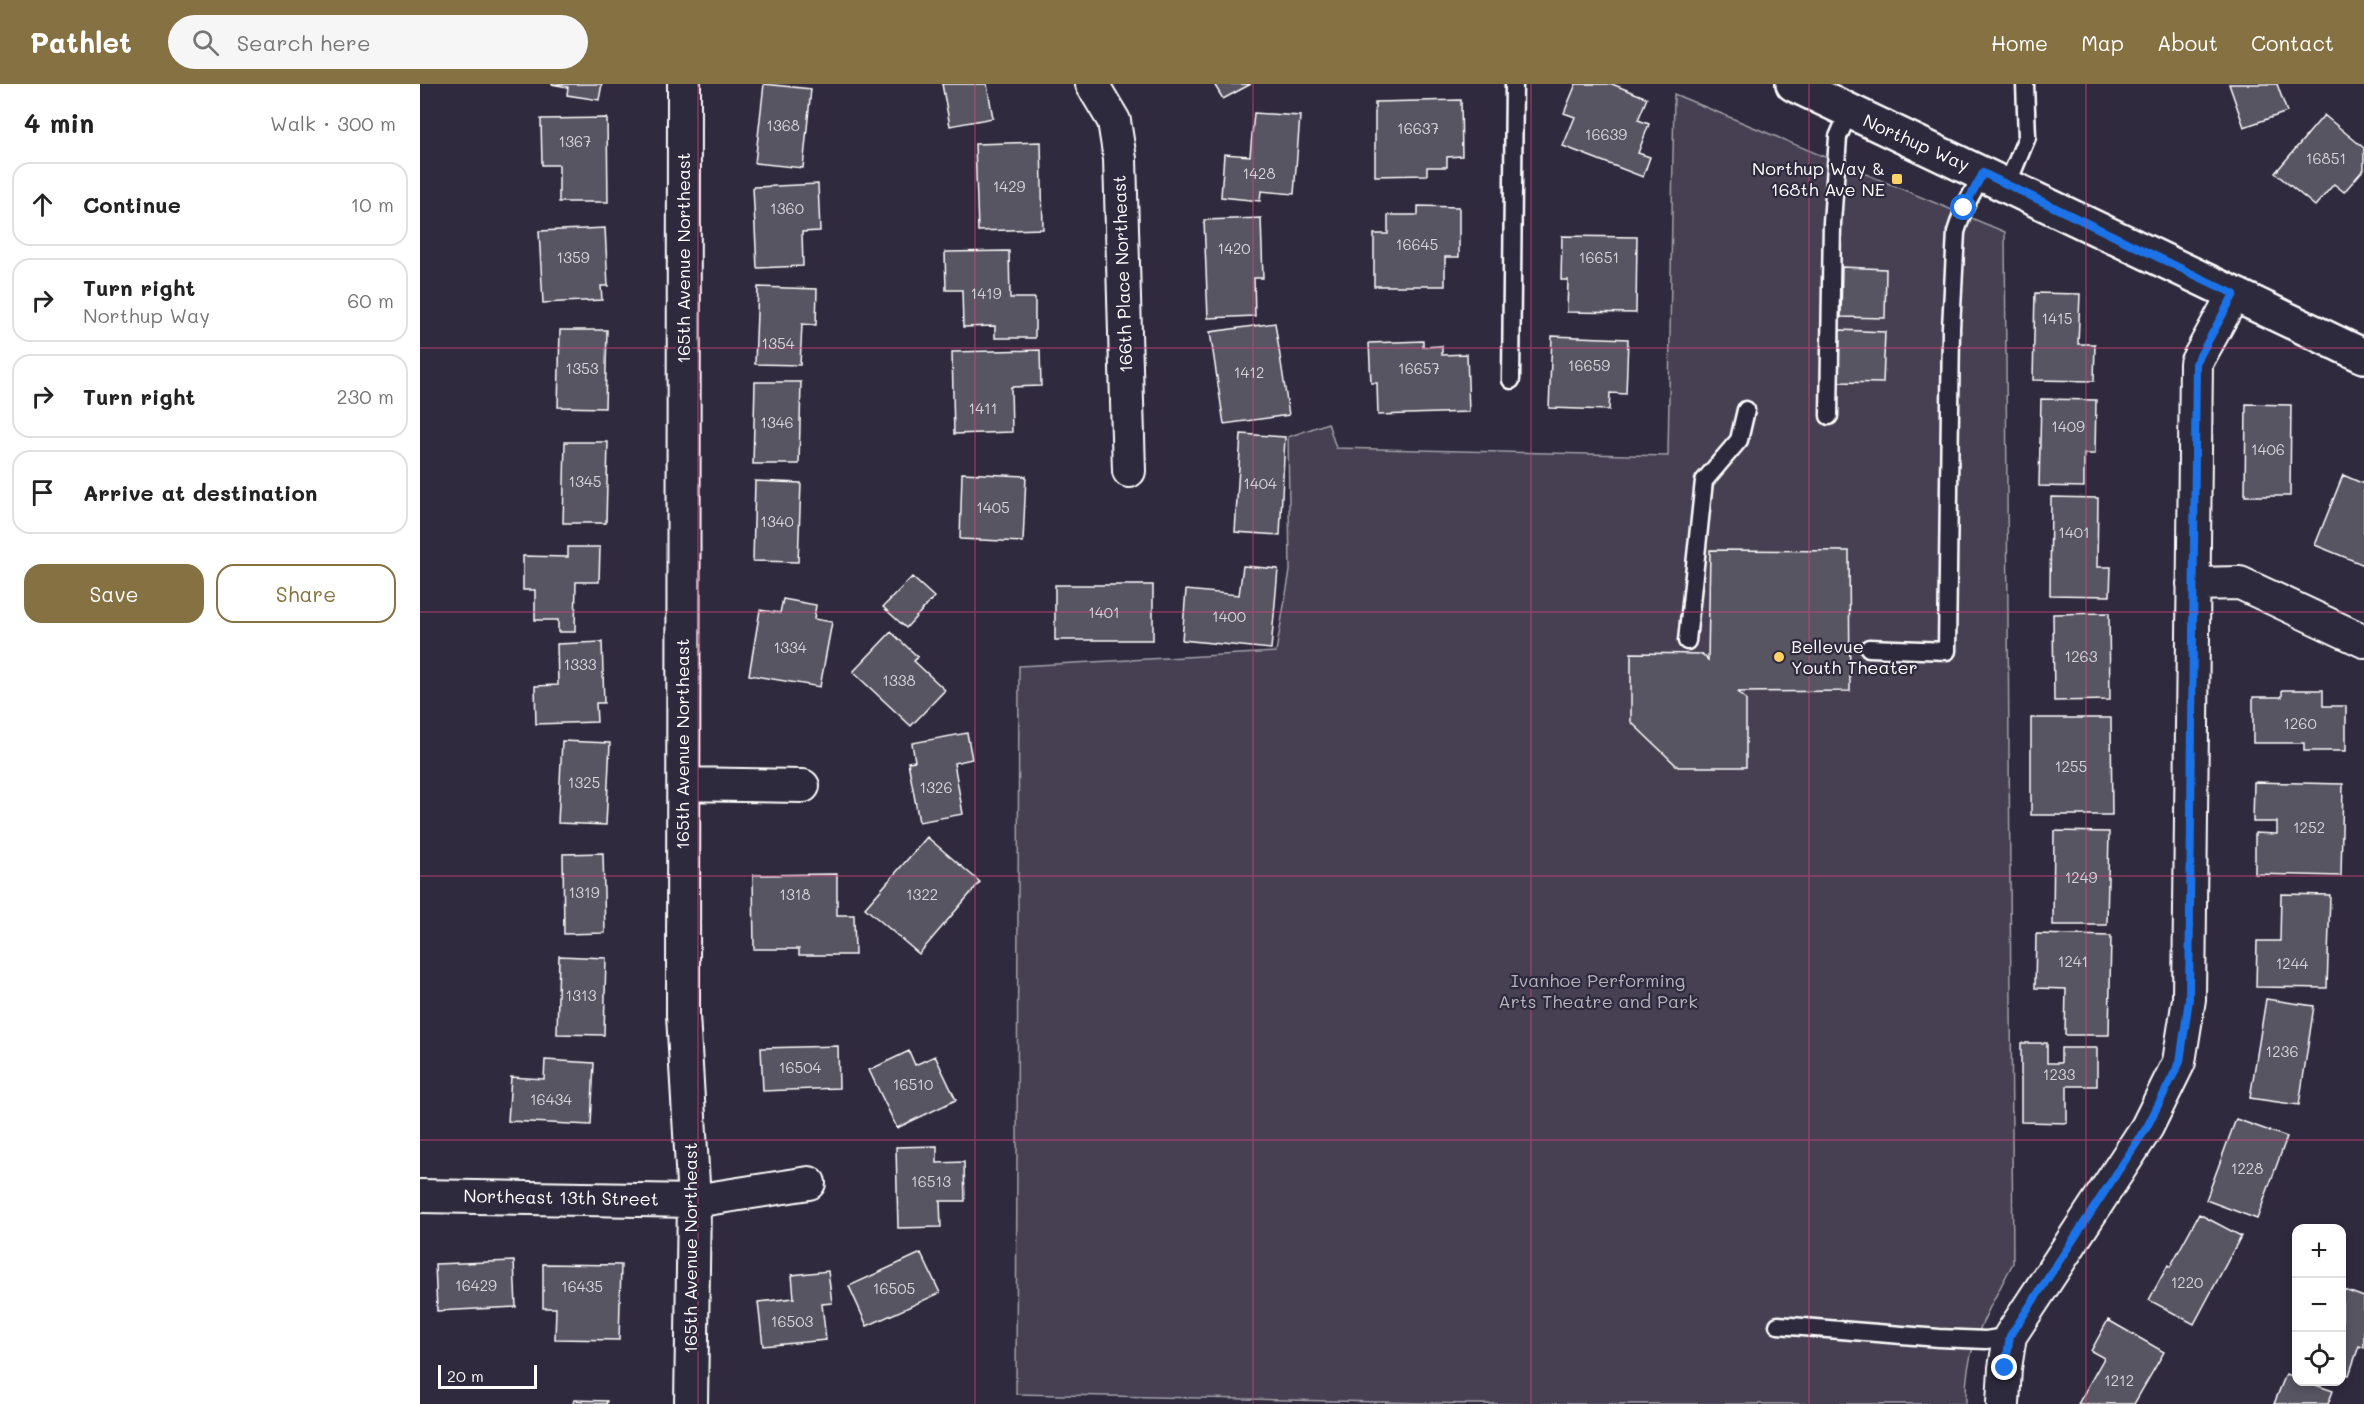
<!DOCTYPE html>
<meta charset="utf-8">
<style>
:root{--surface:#fff;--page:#f6f6f6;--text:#222;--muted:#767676;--line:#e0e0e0;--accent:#857141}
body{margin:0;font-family:Mali,sans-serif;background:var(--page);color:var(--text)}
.controls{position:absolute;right:18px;bottom:18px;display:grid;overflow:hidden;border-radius:12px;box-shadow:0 3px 9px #0003}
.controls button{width:54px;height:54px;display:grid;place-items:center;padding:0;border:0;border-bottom:2px solid var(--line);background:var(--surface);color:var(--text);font:30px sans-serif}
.scale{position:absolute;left:18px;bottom:15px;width:99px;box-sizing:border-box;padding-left:6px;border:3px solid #fff;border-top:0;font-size:16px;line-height:21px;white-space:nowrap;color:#fff;-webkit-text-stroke:4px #2f2a3d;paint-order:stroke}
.stop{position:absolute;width:18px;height:18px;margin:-14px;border:4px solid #1a73e8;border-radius:50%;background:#fff}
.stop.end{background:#1a73e8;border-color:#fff;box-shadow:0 2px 6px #0008}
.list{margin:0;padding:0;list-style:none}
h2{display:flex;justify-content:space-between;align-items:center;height:78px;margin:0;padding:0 24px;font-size:26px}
h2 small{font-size:20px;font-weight:400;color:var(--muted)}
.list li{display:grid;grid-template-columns:39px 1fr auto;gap:18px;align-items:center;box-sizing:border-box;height:84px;margin:0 12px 12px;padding:0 12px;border:2px solid var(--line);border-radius:18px}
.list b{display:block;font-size:22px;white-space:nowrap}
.list p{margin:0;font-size:20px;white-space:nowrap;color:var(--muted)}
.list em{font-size:20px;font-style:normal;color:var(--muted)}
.actions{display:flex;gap:12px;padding:18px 24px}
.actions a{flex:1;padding:14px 0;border:2px solid var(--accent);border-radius:18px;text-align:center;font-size:21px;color:var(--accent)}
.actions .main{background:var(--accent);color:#fff}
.icon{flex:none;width:33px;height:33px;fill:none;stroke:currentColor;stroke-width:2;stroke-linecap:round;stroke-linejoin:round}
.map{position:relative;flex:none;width:1944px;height:1320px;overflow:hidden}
header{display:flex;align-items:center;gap:36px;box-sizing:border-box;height:84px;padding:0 30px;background:var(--accent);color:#fff}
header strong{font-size:28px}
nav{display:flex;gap:33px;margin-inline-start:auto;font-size:21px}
.search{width:420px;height:54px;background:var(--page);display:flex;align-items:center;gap:15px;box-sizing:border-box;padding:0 21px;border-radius:33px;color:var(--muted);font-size:22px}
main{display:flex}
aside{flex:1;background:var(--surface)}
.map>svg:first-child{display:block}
</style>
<header>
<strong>Pathlet</strong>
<div class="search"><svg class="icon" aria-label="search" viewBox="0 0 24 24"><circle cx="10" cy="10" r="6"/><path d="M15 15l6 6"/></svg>Search here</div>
<nav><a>Home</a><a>Map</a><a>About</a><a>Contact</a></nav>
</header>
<main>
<aside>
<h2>4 min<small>Walk · 300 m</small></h2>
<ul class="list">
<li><svg class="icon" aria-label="ahead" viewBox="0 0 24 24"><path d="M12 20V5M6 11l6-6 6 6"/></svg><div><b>Continue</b></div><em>10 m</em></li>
<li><svg class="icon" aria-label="right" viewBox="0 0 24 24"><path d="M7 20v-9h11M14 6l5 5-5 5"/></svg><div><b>Turn right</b><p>Northup Way</p></div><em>60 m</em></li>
<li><svg class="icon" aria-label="right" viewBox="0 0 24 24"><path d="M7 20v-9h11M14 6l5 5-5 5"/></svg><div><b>Turn right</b></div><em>230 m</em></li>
<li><svg class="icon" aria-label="arrive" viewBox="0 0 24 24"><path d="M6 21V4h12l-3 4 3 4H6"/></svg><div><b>Arrive at destination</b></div></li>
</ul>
<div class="actions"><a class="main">Save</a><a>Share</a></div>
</aside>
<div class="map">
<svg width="1944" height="1320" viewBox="0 0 1944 1320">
<rect width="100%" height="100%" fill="#2f2a3d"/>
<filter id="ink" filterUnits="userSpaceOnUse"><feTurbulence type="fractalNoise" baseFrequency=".0167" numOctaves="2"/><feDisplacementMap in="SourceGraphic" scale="12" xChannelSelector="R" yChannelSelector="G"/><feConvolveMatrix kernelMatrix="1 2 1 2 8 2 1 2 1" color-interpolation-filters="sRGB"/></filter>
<g filter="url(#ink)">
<path fill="#464152" stroke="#a2a0a8" stroke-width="1.5" d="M 1254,10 L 1585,148 L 1593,1179 C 1567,1230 1544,1261 1546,1320 L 1051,1320 L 596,1310 L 599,582 L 856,568 L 870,487 L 868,353 L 908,339 L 916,364 L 1248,372 Z"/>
<path fill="#595564" stroke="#fff" stroke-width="1.5" d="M 131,0 L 182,0 L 179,16 L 147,11 L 148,3 Z
M 344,0 L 391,5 L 383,84 L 335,79 Z
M 522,0 L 567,0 L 573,34 L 530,42 Z
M 794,0 L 831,0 L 803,15 Z
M 1156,0 L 1192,0 L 1227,14 L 1218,36 L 1229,40 L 1218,69 L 1230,73 L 1223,93 L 1143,62 L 1155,33 L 1144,29 Z
M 1809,0 L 1857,0 L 1867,28 L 1824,43 Z
M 1041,16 L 1042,72 L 1027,73 L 1027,83 L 1007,83 L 1007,91 L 955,92 L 955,18 Z
M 834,29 L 880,32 L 874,110 L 841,107 L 840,117 L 801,113 L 804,70 L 830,72 Z
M 1904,31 L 1944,64 L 1944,85 L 1924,108 L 1914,100 L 1895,122 L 1855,89 Z
M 187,34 L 188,118 L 139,118 L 139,81 L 122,81 L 121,35 Z
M 621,58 L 623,145 L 558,147 L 555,60 Z
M 398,100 L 400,147 L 382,148 L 383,182 L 337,184 L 333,103 Z
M 998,122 L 1039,123 L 1039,173 L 1025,173 L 1025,202 L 954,202 L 954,150 L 968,150 L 968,131 L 998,131 Z
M 841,134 L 843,194 L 834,194 L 835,232 L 788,234 L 784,136 Z
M 185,144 L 188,202 L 181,202 L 182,216 L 123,219 L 119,147 Z
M 1142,152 L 1217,153 L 1216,229 L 1147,228 L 1148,196 L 1141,196 Z
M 589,167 L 590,214 L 615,214 L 615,254 L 575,254 L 575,242 L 543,243 L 542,206 L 526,206 L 525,168 Z
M 1422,183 L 1466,185 L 1465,234 L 1421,233 Z
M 338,203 L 397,205 L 396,241 L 382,240 L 380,281 L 335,280 Z
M 1615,209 L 1660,210 L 1658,260 L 1675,260 L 1674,297 L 1613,296 Z
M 855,239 L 869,331 L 804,340 L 790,248 Z
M 140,246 L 187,246 L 185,324 L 138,323 Z
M 1420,246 L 1465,248 L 1463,299 L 1418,298 Z
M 1132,252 L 1208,255 L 1206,310 L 1190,309 L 1189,326 L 1129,324 Z
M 1003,257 L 1003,263 L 1022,262 L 1022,271 L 1047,270 L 1049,328 L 958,331 L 957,299 L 951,299 L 949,259 Z
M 620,266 L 621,302 L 591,303 L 592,348 L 534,350 L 532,268 Z
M 335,298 L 381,298 L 379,380 L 333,380 Z
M 1621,315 L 1676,316 L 1675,370 L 1664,370 L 1664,403 L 1619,402 Z
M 1826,320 L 1871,321 L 1870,412 L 1825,412 Z
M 821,350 L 865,353 L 860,451 L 815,448 Z
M 145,358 L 188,358 L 186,439 L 143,439 Z
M 542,389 L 606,392 L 603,458 L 540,455 Z
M 1923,391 L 1944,400 L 1944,481 L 1895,461 Z
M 335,397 L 381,399 L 378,478 L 333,477 Z
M 1631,413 L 1678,414 L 1677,483 L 1691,483 L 1690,512 L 1630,511 Z
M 148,463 L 180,463 L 179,498 L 156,498 L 155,548 L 138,548 L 138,536 L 115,536 L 115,506 L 103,506 L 103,472 L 148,473 Z
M 1290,466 L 1429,467 L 1430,607 L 1318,608 L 1326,615 L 1326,683 L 1258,683 L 1211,638 L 1211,569 L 1282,570 L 1288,576 Z
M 823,482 L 858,485 L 851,565 L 762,556 L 766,506 L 819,511 Z
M 492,493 L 514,513 L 486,544 L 463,523 Z
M 635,501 L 733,501 L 733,556 L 635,556 Z
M 363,515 L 396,521 L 394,535 L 412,538 L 400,603 L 329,591 L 340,526 L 360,529 Z
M 1689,529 L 1690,616 L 1634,617 L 1633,530 Z
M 471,548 L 498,573 L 494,577 L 525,606 L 491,642 L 433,588 Z
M 182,558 L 184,619 L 176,619 L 177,638 L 116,640 L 115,602 L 138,601 L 137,560 Z
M 1862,606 L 1903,606 L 1903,622 L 1926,622 L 1926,667 L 1884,667 L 1884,659 L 1833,659 L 1833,613 L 1862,613 Z
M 1611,634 L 1691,634 L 1692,731 L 1611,731 Z
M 547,649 L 552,675 L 534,679 L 543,730 L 499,738 L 488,678 L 495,677 L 492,659 Z
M 142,657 L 190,659 L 186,741 L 138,739 Z
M 1834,698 L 1923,700 L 1921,792 L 1835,790 L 1835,749 L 1857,750 L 1857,738 L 1833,738 Z
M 1634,747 L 1689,748 L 1687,841 L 1633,841 Z
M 507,753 L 560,798 L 499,870 L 445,824 Z
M 183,769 L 185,849 L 144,850 L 143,770 Z
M 417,790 L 417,831 L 434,831 L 435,871 L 379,871 L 379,865 L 334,865 L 333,791 Z
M 1861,810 L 1910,811 L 1907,904 L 1836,903 L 1837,857 L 1860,857 Z
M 1616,850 L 1691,852 L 1689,951 L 1645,951 L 1646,905 L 1615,904 Z
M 139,872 L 186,874 L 184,951 L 137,950 Z
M 1846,915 L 1894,922 L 1879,1021 L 1830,1014 Z
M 1601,959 L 1627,959 L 1627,979 L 1641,979 L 1641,964 L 1677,964 L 1677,1002 L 1647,1002 L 1647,1039 L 1601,1038 Z
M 418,962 L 419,1004 L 343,1007 L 341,964 Z
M 489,967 L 495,981 L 515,972 L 536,1016 L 477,1044 L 449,986 Z
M 125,976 L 174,979 L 171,1041 L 88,1037 L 91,993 L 124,995 Z
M 1816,1035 L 1867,1053 L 1837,1135 L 1786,1116 Z
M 517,1062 L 517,1079 L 544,1078 L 545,1117 L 520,1117 L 521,1143 L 478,1144 L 476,1063 Z
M 1779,1130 L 1821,1152 L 1774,1240 L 1729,1216 L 1748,1181 L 1750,1183 Z
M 501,1169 L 520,1209 L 447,1242 L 429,1202 Z
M 94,1177 L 96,1223 L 17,1227 L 15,1180 Z
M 123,1180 L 201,1181 L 199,1256 L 135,1255 L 136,1224 L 123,1224 Z
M 408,1187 L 412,1219 L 402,1220 L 406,1256 L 343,1262 L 338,1218 L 374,1214 L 372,1191 Z
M 1922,1205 L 1944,1213 L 1944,1264 L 1939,1262 L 1929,1291 L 1922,1289 Z
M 1688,1236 L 1744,1268 L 1714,1320 L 1658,1320 L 1684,1274 L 1671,1267 Z
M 1866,1290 L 1876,1293 L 1876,1298 L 1887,1298 L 1913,1307 L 1908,1320 L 1854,1320 Z
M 154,1316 L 187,1317 L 186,1320 L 153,1320 Z"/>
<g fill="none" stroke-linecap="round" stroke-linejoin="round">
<g stroke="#fff" stroke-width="21">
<path id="service" d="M 1587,101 L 1607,53 L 1605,0
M 1091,296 L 1094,0
M 1409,332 L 1412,139 L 1418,53 L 1429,28
M 1267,557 L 1284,397 L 1319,356 L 1326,326
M 1449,564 L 1527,567 L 1531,244 L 1536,148 L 1544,124 L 1563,89
M 1358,1241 L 1519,1254 L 1566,1256 L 1590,1252"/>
</g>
<g stroke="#fff" stroke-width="36">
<path id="minor" d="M 264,0 L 263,931 L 274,1117 L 271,1320
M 672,0 L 694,37 L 700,75 L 709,387
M 1773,500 L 1820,499 L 1944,557
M 264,700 L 383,702
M 0,1112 L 274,1117 L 389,1099
M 1583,1320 L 1585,1284 L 1590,1252 L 1727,1043 L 1759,978 L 1769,915 L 1776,279 L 1814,210"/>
</g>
<g stroke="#fff" stroke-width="38">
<path id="tertiary" d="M 1373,0 L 1944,272"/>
</g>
<use href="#service" stroke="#2f2a3d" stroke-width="16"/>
<use href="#minor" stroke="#2f2a3d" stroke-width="32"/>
<use href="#tertiary" stroke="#2f2a3d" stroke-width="33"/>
</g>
</g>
<g fill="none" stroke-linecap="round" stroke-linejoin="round" filter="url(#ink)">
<path stroke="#1a73e8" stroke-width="8" d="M 1544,124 L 1563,89 L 1814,210 L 1776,279 L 1769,915 L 1760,978 L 1727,1043 L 1590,1252 L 1585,1284"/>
</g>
<path fill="none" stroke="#ce467c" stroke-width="1.5" stroke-opacity="0.55" d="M 278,0 L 278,1320M 555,0 L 555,1320M 833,0 L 833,1320M 1111,0 L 1111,1320M 1389,0 L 1389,1320M 1666,0 L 1666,1320M 0,264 L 1944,264M 0,528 L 1944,528M 0,792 L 1944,792M 0,1056 L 1944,1056"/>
<g fill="#ffd166" stroke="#2f2a3d" stroke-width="2">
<rect x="1471" y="89" width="12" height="12" rx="3"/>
<circle cx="1359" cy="573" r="6"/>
</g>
<g text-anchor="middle" stroke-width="4.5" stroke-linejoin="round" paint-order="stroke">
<g font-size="15" fill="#d6d4d8">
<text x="363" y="47">1368</text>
<text x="998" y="50">16637</text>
<text x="1186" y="56">16639</text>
<text x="155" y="63">1367</text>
<text x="1906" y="80">16851</text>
<text x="839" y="95">1428</text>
<text x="589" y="108">1429</text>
<text x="367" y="130">1360</text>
<text x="997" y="166">16645</text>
<text x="814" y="170">1420</text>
<text x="153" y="179">1359</text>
<text x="1179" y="179">16651</text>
<text x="566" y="215">1419</text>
<text x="1637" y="240">1415</text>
<text x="358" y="265">1354</text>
<text x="1169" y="287">16659</text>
<text x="162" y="290">1353</text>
<text x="999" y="290">16657</text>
<text x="829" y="294">1412</text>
<text x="563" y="330">1411</text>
<text x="357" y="344">1346</text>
<text x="1648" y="348">1409</text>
<text x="1848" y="371">1406</text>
<text x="165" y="403">1345</text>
<text x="840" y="405">1404</text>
<text x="573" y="429">1405</text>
<text x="357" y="443">1340</text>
<text x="1654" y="454">1401</text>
<text x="684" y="534">1401</text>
<text x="809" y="538">1400</text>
<text x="370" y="569">1334</text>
<text x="1661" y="578">1263</text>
<text x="160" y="586">1333</text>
<text x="479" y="602">1338</text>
<text x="1880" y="645">1260</text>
<text x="1651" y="688">1255</text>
<text x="164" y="704">1325</text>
<text x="516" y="709">1326</text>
<text x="1889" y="749">1252</text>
<text x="1661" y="799">1249</text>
<text x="164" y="814">1319</text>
<text x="375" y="816">1318</text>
<text x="502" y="816">1322</text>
<text x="1653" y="883">1241</text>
<text x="1872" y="885">1244</text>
<text x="161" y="917">1313</text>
<text x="1862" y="973">1236</text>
<text x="380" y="989">16504</text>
<text x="1639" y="996">1233</text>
<text x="493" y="1006">16510</text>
<text x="131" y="1021">16434</text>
<text x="1827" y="1090">1228</text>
<text x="511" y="1103">16513</text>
<text x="1767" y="1204">1220</text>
<text x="56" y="1207">16429</text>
<text x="162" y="1208">16435</text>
<text x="474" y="1210">16505</text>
<text x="372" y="1243">16503</text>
<text x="1699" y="1302">1212</text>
</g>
<g font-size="18" fill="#fff" stroke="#2f2a3d">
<text transform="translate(1496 59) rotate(24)" y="6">Northup Way</text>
<text transform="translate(264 174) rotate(-90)" y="6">165th Avenue Northeast</text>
<text transform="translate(703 190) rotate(-92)" y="6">166th Place Northeast</text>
<text transform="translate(263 660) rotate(-90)" y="6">165th Avenue Northeast</text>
<text transform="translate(141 1114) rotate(1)" y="6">Northeast 13th Street</text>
<text transform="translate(271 1164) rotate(-90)" y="6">165th Avenue Northeast</text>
</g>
<g font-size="18" fill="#fff" stroke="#2f2a3d" text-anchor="end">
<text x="1465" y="91">Northup Way &amp;<tspan x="1465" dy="21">168th Ave NE</tspan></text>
<text x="1371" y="569" text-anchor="start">Bellevue<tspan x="1371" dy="21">Youth Theater</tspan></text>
</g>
<g font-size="18" fill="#b5b3ba" stroke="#2f2a3d">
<text x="1178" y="903">Ivanhoe Performing<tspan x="1178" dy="21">Arts Theatre and Park</tspan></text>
</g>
</g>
</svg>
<div class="controls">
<button>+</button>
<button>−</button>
<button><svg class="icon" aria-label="locate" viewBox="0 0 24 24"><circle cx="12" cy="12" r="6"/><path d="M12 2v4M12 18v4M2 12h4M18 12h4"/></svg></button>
</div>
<div class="scale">20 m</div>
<div class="stop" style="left:1544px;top:124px"></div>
<div class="stop end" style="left:1585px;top:1284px"></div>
</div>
</main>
